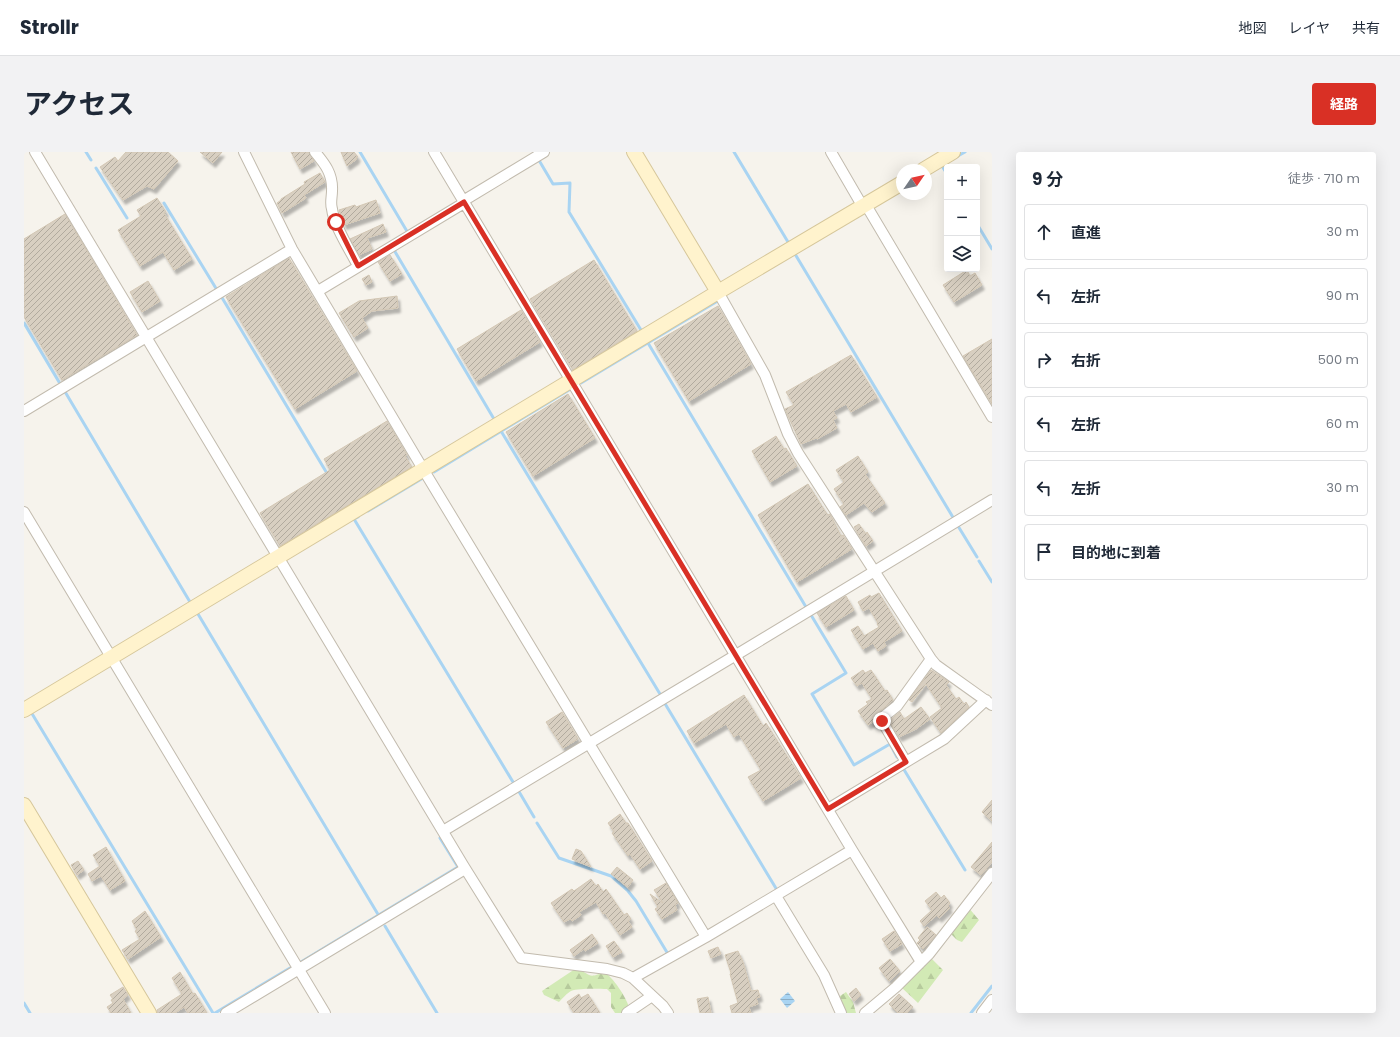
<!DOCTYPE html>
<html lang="ja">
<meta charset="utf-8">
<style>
:root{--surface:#fff;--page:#f2f2f3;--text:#1f2937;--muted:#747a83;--line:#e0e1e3;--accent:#d93025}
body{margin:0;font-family:Poppins,"Noto Sans JP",sans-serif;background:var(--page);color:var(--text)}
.controls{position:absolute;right:12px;top:12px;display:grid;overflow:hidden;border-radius:4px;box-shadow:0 4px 16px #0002}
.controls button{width:36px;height:36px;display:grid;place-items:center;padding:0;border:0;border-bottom:1px solid var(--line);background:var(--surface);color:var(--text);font:20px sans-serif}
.compass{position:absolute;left:872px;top:12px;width:36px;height:36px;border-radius:50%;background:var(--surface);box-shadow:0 4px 16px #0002;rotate:56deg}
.stop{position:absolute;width:12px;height:12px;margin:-9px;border:3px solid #d93025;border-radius:50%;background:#fff}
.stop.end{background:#d93025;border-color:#fff;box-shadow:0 1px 4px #0008}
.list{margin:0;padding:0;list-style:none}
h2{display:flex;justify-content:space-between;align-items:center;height:52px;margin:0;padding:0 16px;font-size:17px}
h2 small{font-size:13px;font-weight:400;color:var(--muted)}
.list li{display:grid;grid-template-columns:26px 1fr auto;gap:12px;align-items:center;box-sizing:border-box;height:56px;margin:0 8px 8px;padding:0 8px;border:1px solid var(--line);border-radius:4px}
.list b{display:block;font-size:15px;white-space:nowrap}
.list em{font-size:13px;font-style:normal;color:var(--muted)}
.icon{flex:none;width:22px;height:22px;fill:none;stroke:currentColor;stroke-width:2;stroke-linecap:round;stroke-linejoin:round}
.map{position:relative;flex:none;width:968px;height:861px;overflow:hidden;border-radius:4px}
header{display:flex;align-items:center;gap:24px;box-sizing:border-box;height:56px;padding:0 20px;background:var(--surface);border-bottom:1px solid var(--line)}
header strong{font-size:19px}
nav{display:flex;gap:22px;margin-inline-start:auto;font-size:14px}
.intro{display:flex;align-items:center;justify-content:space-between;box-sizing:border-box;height:96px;padding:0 24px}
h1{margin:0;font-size:28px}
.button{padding:10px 18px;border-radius:4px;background:var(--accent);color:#fff;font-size:14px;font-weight:700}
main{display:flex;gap:24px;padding:0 24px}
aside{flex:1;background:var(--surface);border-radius:4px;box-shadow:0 4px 16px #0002}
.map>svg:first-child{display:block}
</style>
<header>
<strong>Strollr</strong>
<nav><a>地図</a><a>レイヤ</a><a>共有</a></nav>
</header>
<div class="intro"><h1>アクセス</h1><a class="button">経路</a></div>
<main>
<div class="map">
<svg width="968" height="861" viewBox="0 0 968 861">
<defs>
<pattern id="forest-firs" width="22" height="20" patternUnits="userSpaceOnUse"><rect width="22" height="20" fill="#d2eab5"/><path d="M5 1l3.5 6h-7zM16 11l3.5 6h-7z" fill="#b6ca9c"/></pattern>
<pattern id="water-rules" width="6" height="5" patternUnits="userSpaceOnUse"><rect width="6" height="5" fill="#a9d4f2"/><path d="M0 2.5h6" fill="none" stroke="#8caec5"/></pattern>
<pattern id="building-hatch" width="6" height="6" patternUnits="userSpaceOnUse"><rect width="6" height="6" fill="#d8cfc1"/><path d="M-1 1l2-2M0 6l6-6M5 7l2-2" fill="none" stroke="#b1aa9e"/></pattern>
<filter id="shadow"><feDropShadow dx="2.5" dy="4.5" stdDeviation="1" flood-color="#0004"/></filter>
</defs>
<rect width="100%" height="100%" fill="#f6f3ec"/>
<path fill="url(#forest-firs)" d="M 944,755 L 955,768 L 938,790 L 933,788 L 925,780 Z
M 906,805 L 919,818 L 894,851 L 877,835 L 884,831 L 885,827 Z
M 551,817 C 568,821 562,828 580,820 C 589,825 602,845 605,855 L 597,861 L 591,861 L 587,855 L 587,841 L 583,837 C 574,837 555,836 547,839 C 543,841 538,847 535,850 L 520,843 L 518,839 Z
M 822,840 L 829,850 L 832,861 L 820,861 L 813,846 Z"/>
<path fill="url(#water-rules)" d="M 764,840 L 771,849 L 763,856 L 756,847 Z"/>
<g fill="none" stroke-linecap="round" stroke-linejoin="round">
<path stroke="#a9d4f2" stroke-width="3" d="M 62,0 L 67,8
M 336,0 L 384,81
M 710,0 L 764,90
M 932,5 L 941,0
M 516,10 L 529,32 L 546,31 L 545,60 L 617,178
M 918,14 L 923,22
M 72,16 L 103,66
M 140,51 L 193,138
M 953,72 L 968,97
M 372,97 L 370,98 L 470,267
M 771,102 L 930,367
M 197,144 L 304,323
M 0,171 L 35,230
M 624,191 L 782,455
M 557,231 L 692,150
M 40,238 L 166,450
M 477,279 L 636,542
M 410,320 L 545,238
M 344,359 L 399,326
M 334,365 L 330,367 L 489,630
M 936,372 L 934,374 L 953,405
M 955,409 L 968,430
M 174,462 L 355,764
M 787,463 L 822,521 L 788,542 L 830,613 L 866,592 L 873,605
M 640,550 L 753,738
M 7,560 L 189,861
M 879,616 L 941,718
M 494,638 L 510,665
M 513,671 L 535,706 L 587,724 L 604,739 L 612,749 L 644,802
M 361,774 L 413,861
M 277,810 L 434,715 L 416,686
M 0,851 L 6,861
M 191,861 L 266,816
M 947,861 L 968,834"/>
</g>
<path fill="url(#building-hatch)" stroke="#d3c7b4" filter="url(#shadow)" d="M 102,0 L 144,0 L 154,9 L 130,37 L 123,34 L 99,48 L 76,15 L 91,5 L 94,9 Z
M 176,0 L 198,0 L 189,11 Z
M 267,0 L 285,0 L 290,9 L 276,17 Z
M 317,0 L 330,0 L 334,5 L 332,6 L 333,7 L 323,14 Z
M 296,21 L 301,30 L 280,43 L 282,46 L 258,61 L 253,51 L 257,48 L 257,47 L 281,32 L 280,30 Z
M 133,46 L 142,60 L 140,61 L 168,107 L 150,118 L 139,100 L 116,114 L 94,78 L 117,64 L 113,58 Z
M 352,48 L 356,61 L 320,73 L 315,58 L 331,53 L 332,55 Z
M 41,62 L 113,183 L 38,228 L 0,165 L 0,87 Z
M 359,72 L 362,80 L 343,86 L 348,97 L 335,103 L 326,87 Z
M 366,103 L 378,122 L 366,129 L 354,110 Z
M 265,106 L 333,219 L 271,257 L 202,145 Z
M 570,108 L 613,179 L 549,218 L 506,147 Z
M 943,118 L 946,124 L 951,121 L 958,133 L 930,150 L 919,133 Z
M 345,123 L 348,130 L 342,133 L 338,127 Z
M 124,129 L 136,149 L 118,160 L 106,140 Z
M 373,144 L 374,156 L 348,159 L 338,166 L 344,176 L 330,185 L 315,161 L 335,149 Z
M 694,154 L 727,212 L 665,249 L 630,191 Z
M 497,158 L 516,190 L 452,229 L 433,197 Z
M 968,187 L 968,252 L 939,204 Z
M 827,203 L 853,245 L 827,260 L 822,252 L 809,259 L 813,266 L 809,268 L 813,276 L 793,287 L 792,286 L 777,292 L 761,257 L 770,253 L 762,240 Z
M 544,242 L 571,286 L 509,324 L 482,280 Z
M 363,269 L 383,303 L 381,304 L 388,315 L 256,394 L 236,361 L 306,318 L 300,307 Z
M 752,284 L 760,297 L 762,296 L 773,314 L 746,330 L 728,299 Z
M 834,304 L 844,320 L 841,322 L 861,351 L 848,360 L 840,351 L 822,363 L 816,355 L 820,352 L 810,337 L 820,330 L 812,318 Z
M 784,332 L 801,359 L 804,363 L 806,362 L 817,384 L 819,383 L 828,397 L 773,430 L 734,363 Z
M 835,372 L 842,382 L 843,380 L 849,389 L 842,394 L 830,375 Z
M 855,441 L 878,479 L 860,490 L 862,494 L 854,499 L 849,491 L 839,497 L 827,478 L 834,474 L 840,484 L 855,475 L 853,472 L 854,471 L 845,456 L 839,459 L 834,450 L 846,443 L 847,445 Z
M 822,444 L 830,458 L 802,475 L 793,461 Z
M 839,518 L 841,521 L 847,518 L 861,539 L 863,538 L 869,548 L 854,561 L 852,568 L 844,573 L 834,559 L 844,552 L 842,550 L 848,547 L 838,531 L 833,534 L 827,526 Z
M 907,518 L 925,530 L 922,533 L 932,547 L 935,545 L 940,552 L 942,550 L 945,555 L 917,581 L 906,565 L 918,556 L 902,532 L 888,550 L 885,548 Z
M 720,543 L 739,574 L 742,571 L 777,626 L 739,649 L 724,625 L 737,618 L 715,582 L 710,585 L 702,572 L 670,591 L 663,579 Z
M 897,555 L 906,567 L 892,577 L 875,585 L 865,569 L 876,560 L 880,567 Z
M 538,560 L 554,587 L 539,596 L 522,570 Z
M 968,648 L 968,669 L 958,660 Z
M 596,662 L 602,671 L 604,671 L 628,709 L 616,717 L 606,702 L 604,704 L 588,681 L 590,680 L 584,671 Z
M 968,690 L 968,710 L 957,723 L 947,715 Z
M 82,695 L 101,729 L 86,738 L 77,724 L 68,729 L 64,722 L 76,714 L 69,703 Z
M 552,697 L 557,699 L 567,715 L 548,707 Z
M 54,709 L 60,718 L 53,723 L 47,713 Z
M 593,715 L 609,728 L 604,735 L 587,722 Z
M 567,727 L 572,734 L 574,732 L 579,740 L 582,737 L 600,763 L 603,761 L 607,767 L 604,769 L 608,775 L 596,783 L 581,761 L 579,762 L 572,750 L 555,760 L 557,763 L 548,769 L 546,767 L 540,770 L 527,751 L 548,737 L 550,739 Z
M 642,731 L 654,751 L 651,753 L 653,758 L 638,767 L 631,757 L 634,755 L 626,742 L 639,751 L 630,738 Z
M 912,740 L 917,746 L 920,743 L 926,751 L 924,754 L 926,756 L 915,766 L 913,763 L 900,774 L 896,769 L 908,758 L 901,749 Z
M 121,759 L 137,785 L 104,807 L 98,798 L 116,787 L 111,779 L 113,778 L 108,769 Z
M 903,775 L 912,783 L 899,797 L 893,791 L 896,788 L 894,786 Z
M 870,779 L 878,792 L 866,799 L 858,787 Z
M 568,782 L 574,791 L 561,799 L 560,797 L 550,804 L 546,798 Z
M 590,789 L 598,800 L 589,805 L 582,794 Z
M 694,795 L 697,802 L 687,806 L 684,799 Z
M 714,799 L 719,810 L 727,839 L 734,838 L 736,845 L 732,846 L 734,852 L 725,855 L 727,861 L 708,861 L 706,854 L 714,851 L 706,822 L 707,821 L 701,803 Z
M 866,807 L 876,819 L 865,829 L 855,816 Z
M 156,820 L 169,842 L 171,841 L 183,861 L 164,861 L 160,855 L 151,861 L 133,861 L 133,858 L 158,842 L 148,826 Z
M 99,835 L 104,843 L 99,847 L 107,861 L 87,861 L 83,855 L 89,851 L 87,848 L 89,847 L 86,843 Z
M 832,836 L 837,843 L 830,849 L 825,842 Z
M 555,842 L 557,846 L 564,842 L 576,861 L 550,861 L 543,850 Z
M 875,842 L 889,855 L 883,861 L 874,861 L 865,852 Z
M 684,845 L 687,861 L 676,861 L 673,847 Z"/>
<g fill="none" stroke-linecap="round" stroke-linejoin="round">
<g stroke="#c2bbae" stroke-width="12">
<path id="street" d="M 11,0 L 439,713 L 497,806 L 583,817 L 599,821 L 609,826 L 639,854 L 644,861
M 220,0 L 268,97 L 399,317 L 682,785
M 291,0 C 301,12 309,22 308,39 C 308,45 306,51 308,57 C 310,74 326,98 334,114
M 410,0 L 828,698 L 897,810
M 807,0 L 839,55
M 439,49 L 520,0
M 842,53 L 968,265
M 294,139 L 440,51
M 694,140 L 741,223 L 764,282 L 774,301 L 907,507 L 912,513 L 968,553
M 0,259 L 268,97
M 0,360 L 301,861
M 882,610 L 858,569 L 858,566 L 873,554 L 907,507
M 804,657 L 920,587 L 962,548
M 419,679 L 712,503 L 968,348
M 752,744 L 800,823 L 817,861
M 609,826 L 682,785 L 828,698
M 202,861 L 441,717
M 603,861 L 628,844
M 841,861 L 872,835 L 905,802 L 968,721
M 958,861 L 968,848"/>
</g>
<g stroke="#d6c79b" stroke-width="16">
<path id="secondary" d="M 610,0 L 694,140
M 899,18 L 929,0
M 0,558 L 694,140 L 878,31
M 0,653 L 125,861"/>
</g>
<use href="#street" stroke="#fff" stroke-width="10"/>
<use href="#secondary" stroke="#fff3cd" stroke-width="14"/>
</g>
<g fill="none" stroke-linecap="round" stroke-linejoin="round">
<path stroke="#d93025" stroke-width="5" d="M 312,70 L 334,114 L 440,50 L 804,657 L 882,610 L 858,569"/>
</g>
</svg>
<div class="controls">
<button>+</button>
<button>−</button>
<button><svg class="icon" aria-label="layers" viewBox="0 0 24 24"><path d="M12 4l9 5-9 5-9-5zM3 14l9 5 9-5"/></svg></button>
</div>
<svg class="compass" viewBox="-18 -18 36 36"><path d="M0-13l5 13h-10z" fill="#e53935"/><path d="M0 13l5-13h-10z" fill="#747a83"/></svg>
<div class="stop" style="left:312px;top:70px"></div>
<div class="stop end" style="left:858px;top:569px"></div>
</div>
<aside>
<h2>9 分<small>徒歩 · 710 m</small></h2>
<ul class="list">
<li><svg class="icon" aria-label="ahead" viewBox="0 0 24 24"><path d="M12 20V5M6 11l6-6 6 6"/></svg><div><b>直進</b></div><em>30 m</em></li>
<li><svg class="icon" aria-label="left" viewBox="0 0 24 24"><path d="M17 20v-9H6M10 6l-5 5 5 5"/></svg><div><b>左折</b></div><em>90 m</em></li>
<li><svg class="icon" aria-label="right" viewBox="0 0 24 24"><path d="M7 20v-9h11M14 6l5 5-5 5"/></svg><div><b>右折</b></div><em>500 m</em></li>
<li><svg class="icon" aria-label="left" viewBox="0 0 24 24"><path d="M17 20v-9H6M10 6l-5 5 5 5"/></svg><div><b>左折</b></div><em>60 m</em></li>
<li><svg class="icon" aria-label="left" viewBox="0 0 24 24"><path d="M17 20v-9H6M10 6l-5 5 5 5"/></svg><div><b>左折</b></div><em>30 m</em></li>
<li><svg class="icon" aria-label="arrive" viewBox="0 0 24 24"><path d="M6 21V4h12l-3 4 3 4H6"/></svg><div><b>目的地に到着</b></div></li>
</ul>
</aside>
</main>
